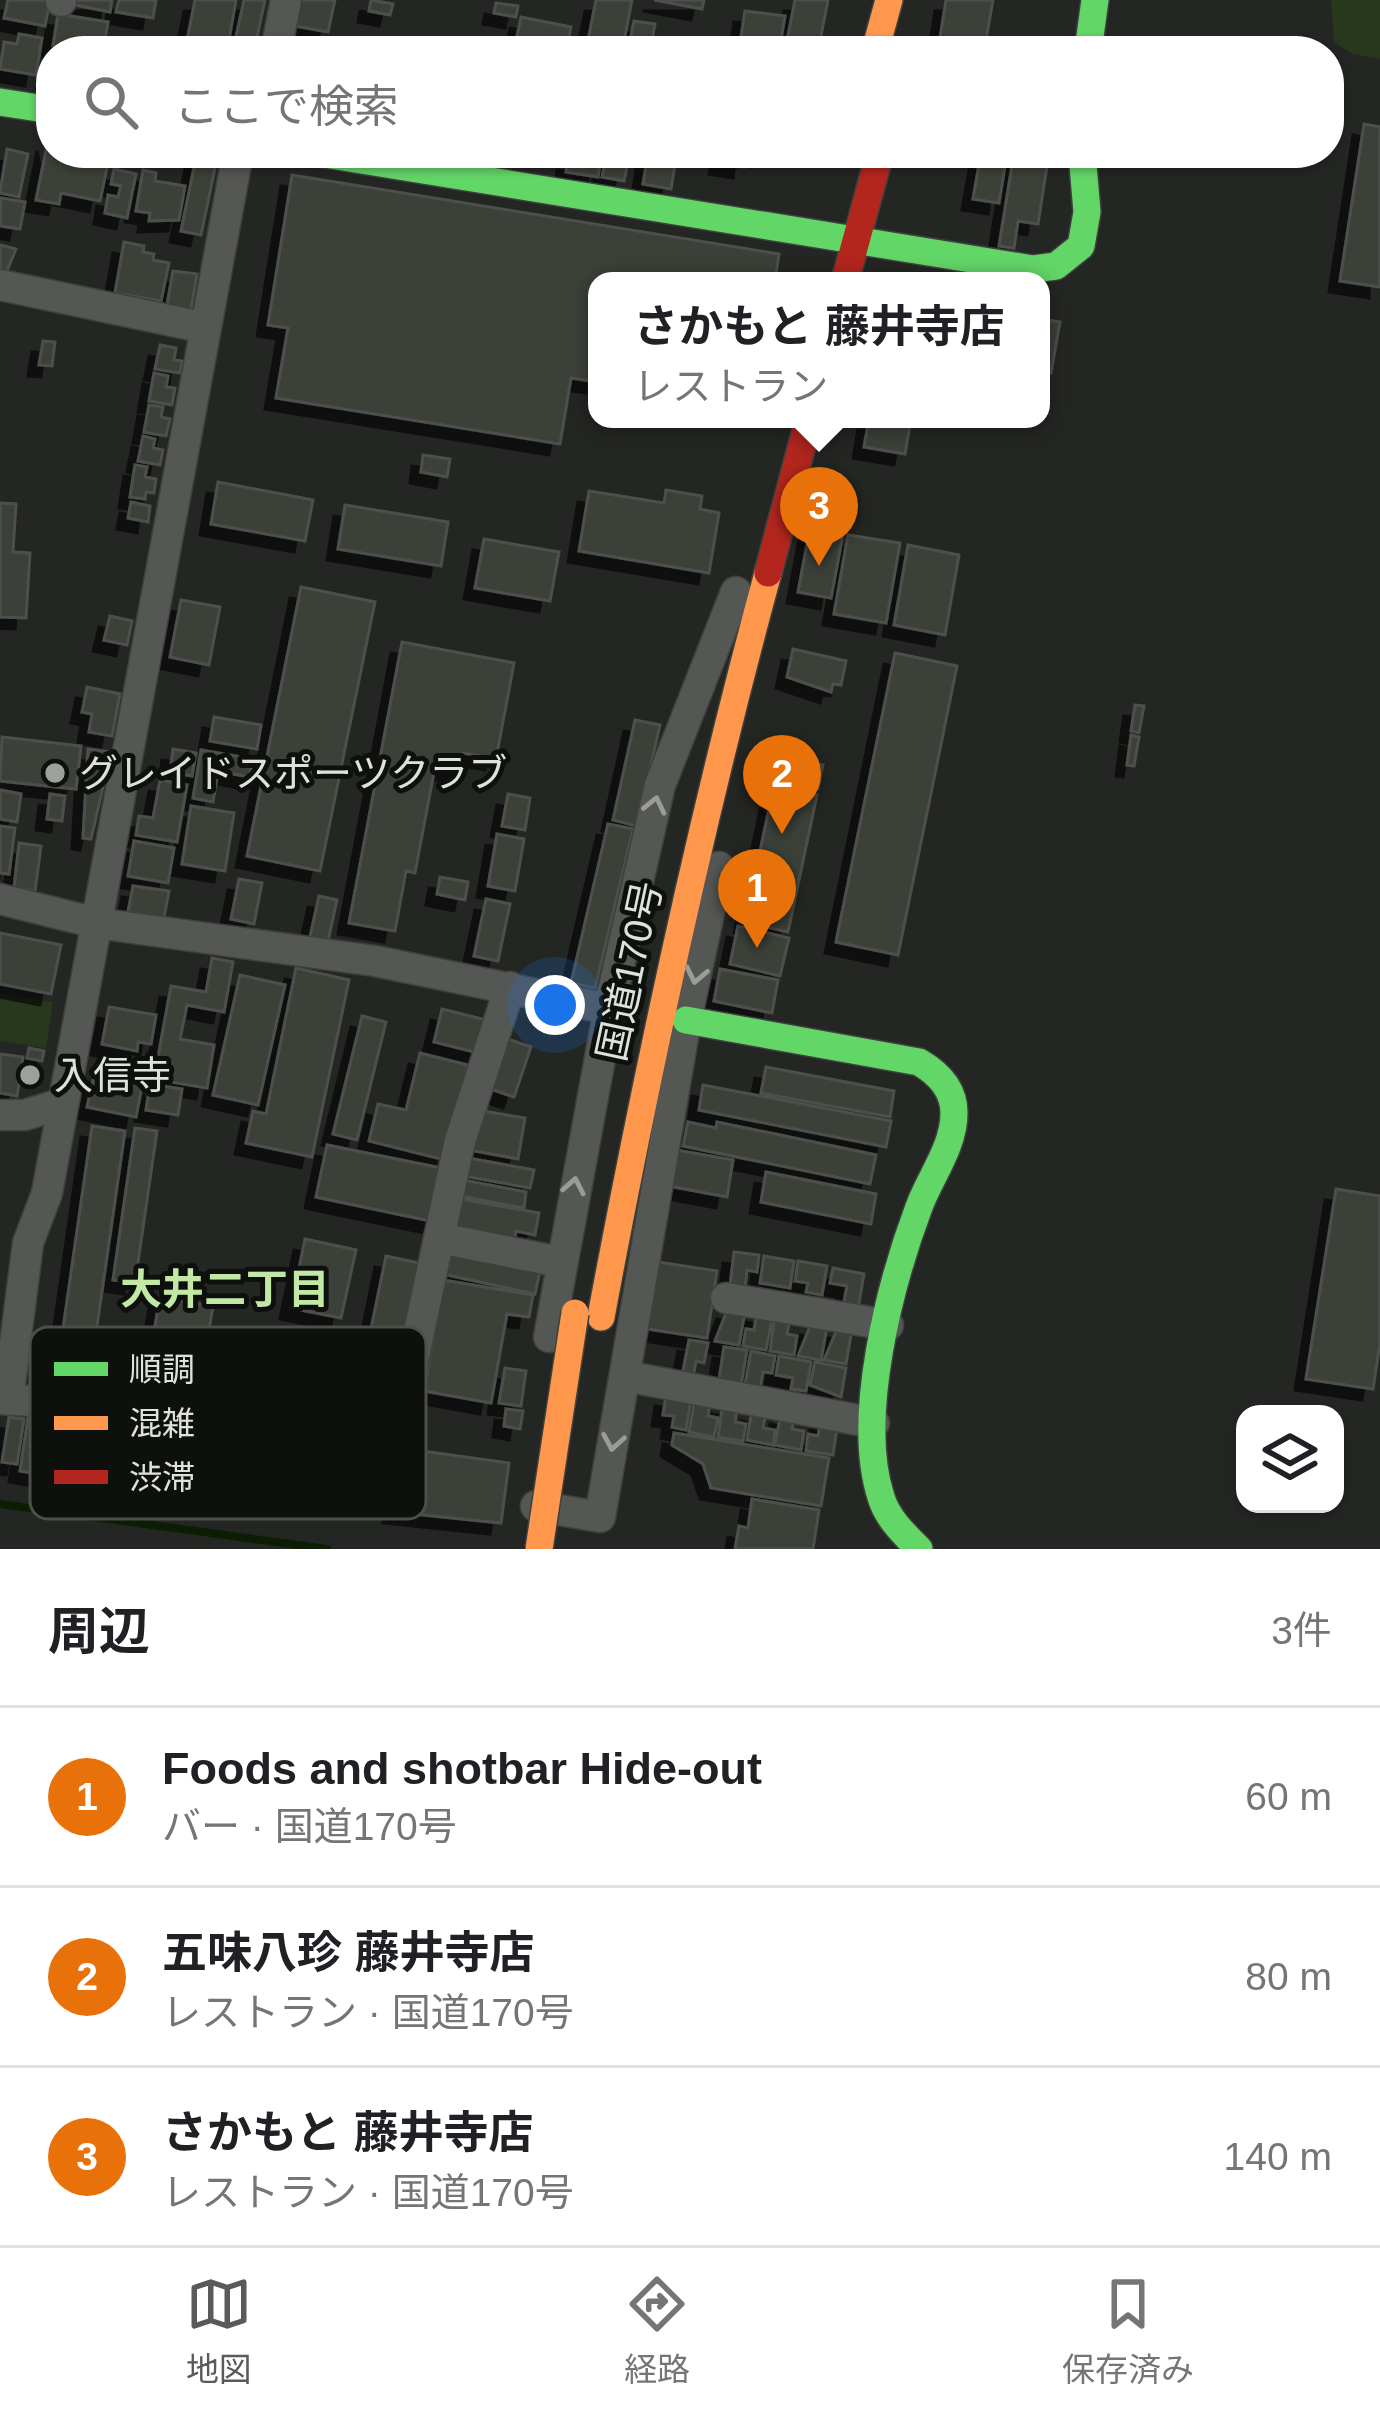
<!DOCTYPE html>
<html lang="ja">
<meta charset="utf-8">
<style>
:root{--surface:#fff;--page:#f6f6f6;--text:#202124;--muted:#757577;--line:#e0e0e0;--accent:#595a5a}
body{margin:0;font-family:Arial,"Noto Sans JP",sans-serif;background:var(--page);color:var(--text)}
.controls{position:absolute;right:36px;bottom:36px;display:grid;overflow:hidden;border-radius:24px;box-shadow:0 3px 9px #0004}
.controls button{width:108px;height:108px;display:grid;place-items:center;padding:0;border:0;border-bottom:3px solid var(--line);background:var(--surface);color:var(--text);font:60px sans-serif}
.you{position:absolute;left:555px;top:1005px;width:42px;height:42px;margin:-30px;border:9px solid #fff;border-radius:50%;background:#1a73e8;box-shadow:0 0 0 18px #1a73e833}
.badge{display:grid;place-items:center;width:78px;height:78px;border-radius:50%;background:var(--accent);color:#fff;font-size:39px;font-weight:700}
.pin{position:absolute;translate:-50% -99px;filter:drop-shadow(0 3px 6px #0008)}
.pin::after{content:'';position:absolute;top:63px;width:42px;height:36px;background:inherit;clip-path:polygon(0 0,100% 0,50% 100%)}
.popup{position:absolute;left:588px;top:272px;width:462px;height:156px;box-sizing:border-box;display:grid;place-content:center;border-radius:24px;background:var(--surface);filter:drop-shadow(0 3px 9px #0005);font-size:39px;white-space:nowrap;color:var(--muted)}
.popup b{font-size:45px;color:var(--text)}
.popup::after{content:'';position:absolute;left:50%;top:100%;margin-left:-24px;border:24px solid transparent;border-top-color:var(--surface)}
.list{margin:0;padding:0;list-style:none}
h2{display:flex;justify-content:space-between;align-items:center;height:156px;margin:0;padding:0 48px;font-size:51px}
h2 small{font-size:39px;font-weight:400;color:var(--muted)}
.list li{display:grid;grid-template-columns:78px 1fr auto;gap:36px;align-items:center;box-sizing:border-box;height:180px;padding:0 48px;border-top:3px solid var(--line)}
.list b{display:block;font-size:45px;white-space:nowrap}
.list p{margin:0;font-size:39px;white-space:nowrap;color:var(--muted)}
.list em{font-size:39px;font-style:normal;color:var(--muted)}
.icon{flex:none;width:66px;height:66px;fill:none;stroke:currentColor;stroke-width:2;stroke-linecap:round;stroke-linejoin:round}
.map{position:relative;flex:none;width:1380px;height:1549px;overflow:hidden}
.search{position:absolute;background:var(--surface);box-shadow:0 3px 9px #0004;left:36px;right:36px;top:36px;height:132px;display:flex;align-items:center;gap:30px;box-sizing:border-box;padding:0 42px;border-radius:48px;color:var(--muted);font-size:45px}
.sheet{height:696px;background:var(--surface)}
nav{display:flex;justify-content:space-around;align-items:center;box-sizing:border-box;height:168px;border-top:3px solid var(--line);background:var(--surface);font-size:33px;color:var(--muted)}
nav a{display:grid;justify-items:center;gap:6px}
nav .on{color:var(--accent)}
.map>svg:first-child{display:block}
</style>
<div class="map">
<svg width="1380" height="1549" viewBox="0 0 1380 1549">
<defs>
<filter id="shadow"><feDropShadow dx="-11" dy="11" stdDeviation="0" flood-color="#0009"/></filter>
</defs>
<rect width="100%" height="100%" fill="#242623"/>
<path fill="#28381d" d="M 1331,0 L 1380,0 L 1380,59 L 1353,54 L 1334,42 Z
M 0,994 L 53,1002 L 46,1048 L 0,1041 Z"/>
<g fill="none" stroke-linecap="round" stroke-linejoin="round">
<path stroke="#0b1d03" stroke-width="8" d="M 0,1504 L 327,1549"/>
</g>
<path fill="#3b3f37" stroke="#4e4f4d" stroke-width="3" filter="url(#shadow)" d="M 8,0 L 50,0 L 45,26 L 4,18 Z
M 76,0 L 112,0 L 110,12 L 75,5 Z
M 119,0 L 156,0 L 153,18 L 116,12 Z
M 195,0 L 236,0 L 227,51 L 185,51 Z
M 244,0 L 265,0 L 254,51 L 233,51 Z
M 301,0 L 335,0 L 328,32 L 295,26 Z
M 371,0 L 393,4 L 390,15 L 369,11 Z
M 596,0 L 632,0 L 622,51 L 586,51 Z
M 654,0 L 704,0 L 702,9 Z
M 795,0 L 828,0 L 818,51 L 785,51 Z
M 946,0 L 993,0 L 984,51 L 938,51 Z
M 496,3 L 518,6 L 516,17 L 494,13 Z
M 745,11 L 785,16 L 779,51 L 739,51 Z
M 58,14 L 108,22 L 103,51 L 53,46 Z
M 521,17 L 571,27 L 566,51 L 514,51 Z
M 634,21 L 655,24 L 650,51 L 628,51 Z
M 19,34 L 42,38 L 36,75 L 0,69 L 4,42 L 17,44 Z
M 483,38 L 493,40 L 492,48 L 507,51 L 481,51 Z
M 1364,124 L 1380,127 L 1380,287 L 1340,281 Z
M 48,140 L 51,153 L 110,153 L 100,201 L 61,193 L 59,204 L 36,200 Z
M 7,149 L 28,154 L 19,197 L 0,193 Z
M 197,153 L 218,154 L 201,235 L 181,231 Z
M 567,153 L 603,153 L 602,161 Z
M 607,153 L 630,153 L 624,181 L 602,177 Z
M 648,153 L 677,153 L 671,189 L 643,184 Z
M 722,153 L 746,153 L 744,167 L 720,163 Z
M 981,153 L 1007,153 L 999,203 L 973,199 Z
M 1014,153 L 1049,153 L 1038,224 L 1018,221 L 1014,248 L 999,246 Z
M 568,159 L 600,164 L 598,177 L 566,172 Z
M 114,169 L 136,174 L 127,218 L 105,213 L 108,195 L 118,197 L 121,186 L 111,184 Z
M 143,170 L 156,173 L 155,181 L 185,186 L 179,220 L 149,221 L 150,213 L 136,211 Z
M 292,175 L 779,254 L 775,281 L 597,281 L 597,382 L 571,378 L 560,444 L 276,398 L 288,328 L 268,325 Z
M 1,198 L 25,202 L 20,229 L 0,226 Z
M 124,242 L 144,246 L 143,252 L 154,254 L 153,260 L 169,263 L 161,301 L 115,293 Z
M 0,245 L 16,249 L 4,278 L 0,278 Z
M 173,271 L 197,274 L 190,315 L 166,311 Z
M 1041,319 L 1060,322 L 1051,373 L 1041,371 Z
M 43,341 L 55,342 L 52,366 L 39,365 Z
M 160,345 L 176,348 L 174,360 L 182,361 L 180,373 L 155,369 Z
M 154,373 L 168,376 L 166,387 L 175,388 L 172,405 L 149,401 Z
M 149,405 L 163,407 L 161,417 L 170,419 L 166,436 L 144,432 Z
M 869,419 L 911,419 L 905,454 L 864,447 Z
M 143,436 L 155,439 L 153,448 L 163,450 L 160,465 L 138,461 Z
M 423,455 L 450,459 L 447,477 L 421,472 Z
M 135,465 L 147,467 L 145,477 L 156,479 L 154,493 L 146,492 L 145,499 L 130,497 Z
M 218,482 L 313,500 L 305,541 L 211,524 Z
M 666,490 L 702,496 L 700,509 L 719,513 L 709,573 L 579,551 L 589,491 L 664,503 Z
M 832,493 L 850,497 L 831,598 L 798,592 L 814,507 L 829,510 Z
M 131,502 L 150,506 L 148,522 L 128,518 Z
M 0,503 L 16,504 L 13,552 L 30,553 L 26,618 L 0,617 Z
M 345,505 L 448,522 L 441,566 L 338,549 Z
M 848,535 L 900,543 L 886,623 L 834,614 Z
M 484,539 L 559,552 L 550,601 L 475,588 Z
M 908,545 L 959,555 L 945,635 L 894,625 Z
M 301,587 L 375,602 L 320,871 L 247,856 Z
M 181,600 L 220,607 L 209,665 L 170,657 Z
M 110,616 L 132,621 L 127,645 L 104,640 Z
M 402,642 L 514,663 L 496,759 L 463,753 L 459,771 L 435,767 L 415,873 L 406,871 L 395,931 L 349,923 Z
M 793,649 L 846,661 L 841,685 L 833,684 L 831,692 L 787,677 Z
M 895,653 L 957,666 L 898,955 L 836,942 Z
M 87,687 L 120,694 L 112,736 L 89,732 L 92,714 L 82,712 Z
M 1135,705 L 1144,706 L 1139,733 L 1131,731 Z
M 214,717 L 261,725 L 257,749 L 210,741 Z
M 635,720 L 660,725 L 637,826 L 613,820 Z
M 1131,735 L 1139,737 L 1134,766 L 1127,765 Z
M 2,737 L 81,746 L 76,789 L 0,781 Z
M 88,749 L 111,752 L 91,839 L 83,838 Z
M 173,749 L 196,753 L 192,776 L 170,772 Z
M 201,750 L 253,759 L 249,777 L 218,771 L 213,802 L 193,798 Z
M 776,756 L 823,765 L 818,789 L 772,779 Z
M 160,780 L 187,785 L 177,842 L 136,835 L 139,816 L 153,818 Z
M 774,785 L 817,795 L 788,932 L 745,922 Z
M 0,790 L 21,794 L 17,822 L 0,819 Z
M 50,794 L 65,796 L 62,821 L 47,819 Z
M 508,794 L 530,798 L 525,830 L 502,826 Z
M 191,806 L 234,813 L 225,871 L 182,864 Z
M 608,824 L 633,829 L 595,988 L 571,983 Z
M 0,826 L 15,828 L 9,874 L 0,873 Z
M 497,834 L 524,839 L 515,891 L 488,886 Z
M 134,841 L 174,848 L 168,883 L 128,876 Z
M 19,843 L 41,846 L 35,891 L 14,888 Z
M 440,877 L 468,882 L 465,900 L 437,894 Z
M 239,879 L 262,883 L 254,924 L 231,919 Z
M 133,886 L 169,891 L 164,918 L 128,912 Z
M 319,896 L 337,900 L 328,941 L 310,937 Z
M 486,899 L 510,904 L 498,961 L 474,956 Z
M 738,926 L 789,938 L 780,976 L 730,964 Z
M 0,933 L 61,945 L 51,994 L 0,984 Z
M 212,958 L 233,962 L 224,1012 L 187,1005 L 180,1039 L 214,1045 L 207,1088 L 154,1079 L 171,986 L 206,992 Z
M 296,968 L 349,980 L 312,1157 L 246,1143 L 253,1111 L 266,1114 Z
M 720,969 L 778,980 L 772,1013 L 714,1001 Z
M 240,975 L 285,985 L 258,1105 L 213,1095 Z
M 109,1007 L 156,1015 L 151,1044 L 138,1042 L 137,1051 L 102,1044 Z
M 442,1009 L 490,1021 L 482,1054 L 434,1042 Z
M 362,1016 L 386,1022 L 357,1140 L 333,1134 Z
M 502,1037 L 531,1047 L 514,1097 L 485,1087 Z
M 29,1048 L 44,1051 L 42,1061 L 27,1058 Z
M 420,1053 L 468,1065 L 445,1160 L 369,1141 L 378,1104 L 406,1110 Z
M 0,1054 L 23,1057 L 17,1096 L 0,1093 Z
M 766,1067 L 894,1091 L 890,1117 L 761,1093 Z
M 95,1071 L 143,1081 L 136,1117 L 87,1107 Z
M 150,1084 L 182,1089 L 178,1115 L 146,1110 Z
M 703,1085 L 891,1121 L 886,1147 L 699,1110 Z
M 477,1110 L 525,1118 L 518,1159 L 470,1150 Z
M 688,1122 L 716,1128 L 717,1122 L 876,1155 L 870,1184 L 683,1146 Z
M 92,1126 L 125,1131 L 94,1347 L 61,1343 Z
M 135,1128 L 157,1131 L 135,1283 L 113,1280 Z
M 327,1145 L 446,1169 L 435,1222 L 316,1197 Z
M 676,1150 L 733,1160 L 727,1197 L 669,1186 Z
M 468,1158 L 534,1170 L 530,1188 L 464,1176 Z
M 766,1172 L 876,1194 L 871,1224 L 761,1202 Z
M 463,1180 L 526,1192 L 524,1208 L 460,1196 Z
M 1336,1189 L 1380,1196 L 1380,1343 L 1373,1389 L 1306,1379 Z
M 460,1199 L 539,1213 L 535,1235 L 516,1231 L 514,1242 L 455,1231 Z
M 305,1239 L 356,1250 L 341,1318 L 291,1308 Z
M 447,1251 L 540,1271 L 535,1294 L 443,1274 Z
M 734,1252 L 759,1255 L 757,1272 L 747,1270 L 745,1288 L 730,1286 Z
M 386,1256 L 428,1265 L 405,1377 L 363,1368 Z
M 764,1256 L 794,1261 L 790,1288 L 760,1283 Z
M 651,1261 L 717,1271 L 707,1338 L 641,1328 Z
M 798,1261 L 827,1266 L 822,1295 L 806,1292 L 808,1283 L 795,1281 Z
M 833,1268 L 864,1274 L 858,1309 L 843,1307 L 847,1286 L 830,1283 Z
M 443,1280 L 533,1295 L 529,1317 L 507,1314 L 491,1403 L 424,1391 Z
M 162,1284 L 182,1287 L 179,1301 L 213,1306 L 206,1348 L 153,1339 Z
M 728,1308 L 745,1311 L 739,1345 L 715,1341 Z
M 757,1311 L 773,1314 L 766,1350 L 743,1346 L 746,1329 L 754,1330 Z
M 775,1316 L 790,1318 L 787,1334 L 797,1336 L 794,1355 L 770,1351 Z
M 811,1324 L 827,1327 L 821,1360 L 798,1356 Z
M 838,1327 L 852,1329 L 846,1364 L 824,1360 Z
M 689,1340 L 708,1343 L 704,1363 L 696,1361 L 693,1378 L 682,1376 Z
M 256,1344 L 276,1347 L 274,1366 L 254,1363 Z
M 315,1346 L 337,1349 L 334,1371 L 312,1367 Z
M 724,1347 L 747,1350 L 741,1385 L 719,1380 Z
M 152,1348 L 171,1351 L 164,1393 L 145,1389 Z
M 751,1351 L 775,1356 L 772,1373 L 763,1372 L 760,1388 L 745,1385 Z
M 779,1356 L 811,1362 L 806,1391 L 791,1389 L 793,1378 L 776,1375 Z
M 815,1362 L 846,1368 L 841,1397 L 810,1385 Z
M 505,1368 L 526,1371 L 521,1406 L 499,1403 Z
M 273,1384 L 293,1387 L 289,1415 L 269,1412 Z
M 666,1395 L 691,1399 L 686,1430 L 672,1427 L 674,1416 L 663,1415 Z
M 205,1398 L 217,1400 L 215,1419 L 202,1418 Z
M 695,1398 L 710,1401 L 708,1416 L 718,1418 L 714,1437 L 689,1432 Z
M 723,1403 L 738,1406 L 735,1422 L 746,1424 L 743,1441 L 718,1437 Z
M 506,1409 L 523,1411 L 520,1429 L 504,1426 Z
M 171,1410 L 187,1412 L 185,1433 L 168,1430 Z
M 752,1410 L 766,1413 L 763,1428 L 775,1430 L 773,1445 L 747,1440 Z
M 29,1411 L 44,1414 L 39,1449 L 47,1450 L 43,1475 L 20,1471 Z
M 781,1413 L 794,1416 L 792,1429 L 804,1431 L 801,1450 L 775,1445 Z
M 9,1417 L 24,1419 L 17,1464 L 2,1462 Z
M 821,1419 L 838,1422 L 833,1455 L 806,1451 L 808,1434 L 818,1436 Z
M 66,1425 L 87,1428 L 79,1478 L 58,1475 Z
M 92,1432 L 122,1436 L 116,1484 L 103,1482 L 105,1473 L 86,1470 Z
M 674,1433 L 829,1458 L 821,1506 L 711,1488 L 703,1464 L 672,1445 Z
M 177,1436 L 210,1448 L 205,1483 L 162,1477 L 167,1440 L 176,1441 Z
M 129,1445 L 162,1450 L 157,1486 L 123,1481 Z
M 415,1450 L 509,1463 L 501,1523 L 394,1512 L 399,1487 L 410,1487 Z
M 752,1499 L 819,1510 L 813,1549 L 735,1549 L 739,1526 L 748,1528 Z"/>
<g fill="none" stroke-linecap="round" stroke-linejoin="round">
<g stroke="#3f413f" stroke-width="33">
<path id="street" d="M 61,1 L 61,0
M 276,51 L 286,0
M 0,285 L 206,328
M 0,899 L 96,923 L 375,961 L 609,1009
M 0,1115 L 25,1115 L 63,1103
M 439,1238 L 460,1141 L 510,987
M 726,1298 L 888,1325
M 549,1337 L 609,1009 L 660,785 L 736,592
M 625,1376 L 874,1423
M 0,1399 L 143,1408 L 224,1384 L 287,1373 L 407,1389 L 439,1238 L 560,1262
M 8,1399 L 28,1243 L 47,1193 L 238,153
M 536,1506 L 600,1517 L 686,1020 L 719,867"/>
</g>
<g stroke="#3f413f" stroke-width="30">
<path id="fast" d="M 1088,51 L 1095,0
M 0,102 L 51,110
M 318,153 L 1033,269 L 1056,266 L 1081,246 L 1087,212 L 1082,153
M 686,1020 L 919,1062 C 938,1073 954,1089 954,1113 C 954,1147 930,1177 919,1207 C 890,1284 855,1418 881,1497 C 887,1518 904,1534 919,1549"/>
</g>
<g stroke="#3f413f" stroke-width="30">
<path id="slow" d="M 875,51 L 889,0
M 601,1317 C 648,1066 701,819 768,573"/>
</g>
<g stroke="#3f413f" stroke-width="30">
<path id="jam" d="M 845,281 L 880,153
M 768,573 L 809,419"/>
</g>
<use href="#street" stroke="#555754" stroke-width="30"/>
<use href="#fast" stroke="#63d668" stroke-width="27"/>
<use href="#slow" stroke="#ff974d" stroke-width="27"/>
<use href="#jam" stroke="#b3261e" stroke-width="27"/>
<g stroke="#3f413f" stroke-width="30" stroke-linecap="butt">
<path id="slow-bridge" d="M 539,1549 L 575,1313"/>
</g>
<use href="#slow-bridge" stroke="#ff974d" stroke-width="27"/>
</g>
<defs><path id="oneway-chevron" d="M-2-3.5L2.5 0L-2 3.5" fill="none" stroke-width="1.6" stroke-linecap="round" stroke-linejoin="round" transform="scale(3)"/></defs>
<g stroke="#9a9c98">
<use href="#oneway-chevron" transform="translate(655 805) rotate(-77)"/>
<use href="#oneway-chevron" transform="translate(696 975) rotate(102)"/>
<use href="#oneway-chevron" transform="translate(574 1186) rotate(-79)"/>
<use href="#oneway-chevron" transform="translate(613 1442) rotate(100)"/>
</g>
<g fill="#9ea09c" stroke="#0e100d" stroke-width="4.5">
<circle cx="55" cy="773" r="12"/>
<circle cx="30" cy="1075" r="12"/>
</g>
<g text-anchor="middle" stroke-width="10" stroke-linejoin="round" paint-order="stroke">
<g font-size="39" fill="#dfe1dd" stroke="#0e100d" text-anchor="start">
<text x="79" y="787">グレイドスポーツクラブ</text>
<text x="54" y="1089">入信寺</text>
</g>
<g font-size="39" fill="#dfe1dd" stroke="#0e100d">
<text transform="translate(629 971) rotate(-78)" y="14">国道170号</text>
</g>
<g font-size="42" font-weight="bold" fill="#c1e9a5" stroke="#0e100d">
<text x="225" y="1304">大井二丁目</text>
</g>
</g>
<rect x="30" y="1327" width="396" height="192" rx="18" fill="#0e100d" stroke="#4d4f4b" stroke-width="3"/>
<rect x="54" y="1362" width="54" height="14" fill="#63d668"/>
<rect x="54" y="1416" width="54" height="14" fill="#ff974d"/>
<rect x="54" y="1470" width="54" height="14" fill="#b3261e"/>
<g font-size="33" fill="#dfe1dd">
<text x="129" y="1381">順調</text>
<text x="129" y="1435">混雑</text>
<text x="129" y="1489">渋滞</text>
</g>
</svg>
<div class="controls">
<button><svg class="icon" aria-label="layers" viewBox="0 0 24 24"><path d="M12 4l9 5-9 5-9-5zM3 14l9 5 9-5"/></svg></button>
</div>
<div class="you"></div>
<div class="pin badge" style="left:757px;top:948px;background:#e8710a">1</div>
<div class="pin badge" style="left:782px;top:834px;background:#e8710a">2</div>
<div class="pin badge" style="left:819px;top:566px;background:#e8710a">3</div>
<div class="popup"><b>さかもと 藤井寺店</b>レストラン</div>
<div class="search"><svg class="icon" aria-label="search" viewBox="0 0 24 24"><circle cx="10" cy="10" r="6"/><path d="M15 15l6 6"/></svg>ここで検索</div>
</div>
<section class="sheet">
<h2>周辺<small>3件</small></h2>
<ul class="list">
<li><span class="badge" style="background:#e8710a">1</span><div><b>Foods and shotbar Hide-out</b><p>バー · 国道170号</p></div><em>60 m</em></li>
<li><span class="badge" style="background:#e8710a">2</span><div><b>五味八珍 藤井寺店</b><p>レストラン · 国道170号</p></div><em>80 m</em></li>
<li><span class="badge" style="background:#e8710a">3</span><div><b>さかもと 藤井寺店</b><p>レストラン · 国道170号</p></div><em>140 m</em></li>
</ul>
</section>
<nav>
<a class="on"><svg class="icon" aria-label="map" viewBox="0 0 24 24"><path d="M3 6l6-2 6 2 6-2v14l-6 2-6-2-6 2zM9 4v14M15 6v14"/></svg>地図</a>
<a><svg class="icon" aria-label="directions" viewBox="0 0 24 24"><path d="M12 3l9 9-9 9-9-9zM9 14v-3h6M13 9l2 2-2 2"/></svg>経路</a>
<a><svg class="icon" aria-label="saved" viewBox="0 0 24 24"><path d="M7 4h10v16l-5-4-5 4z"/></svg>保存済み</a>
</nav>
